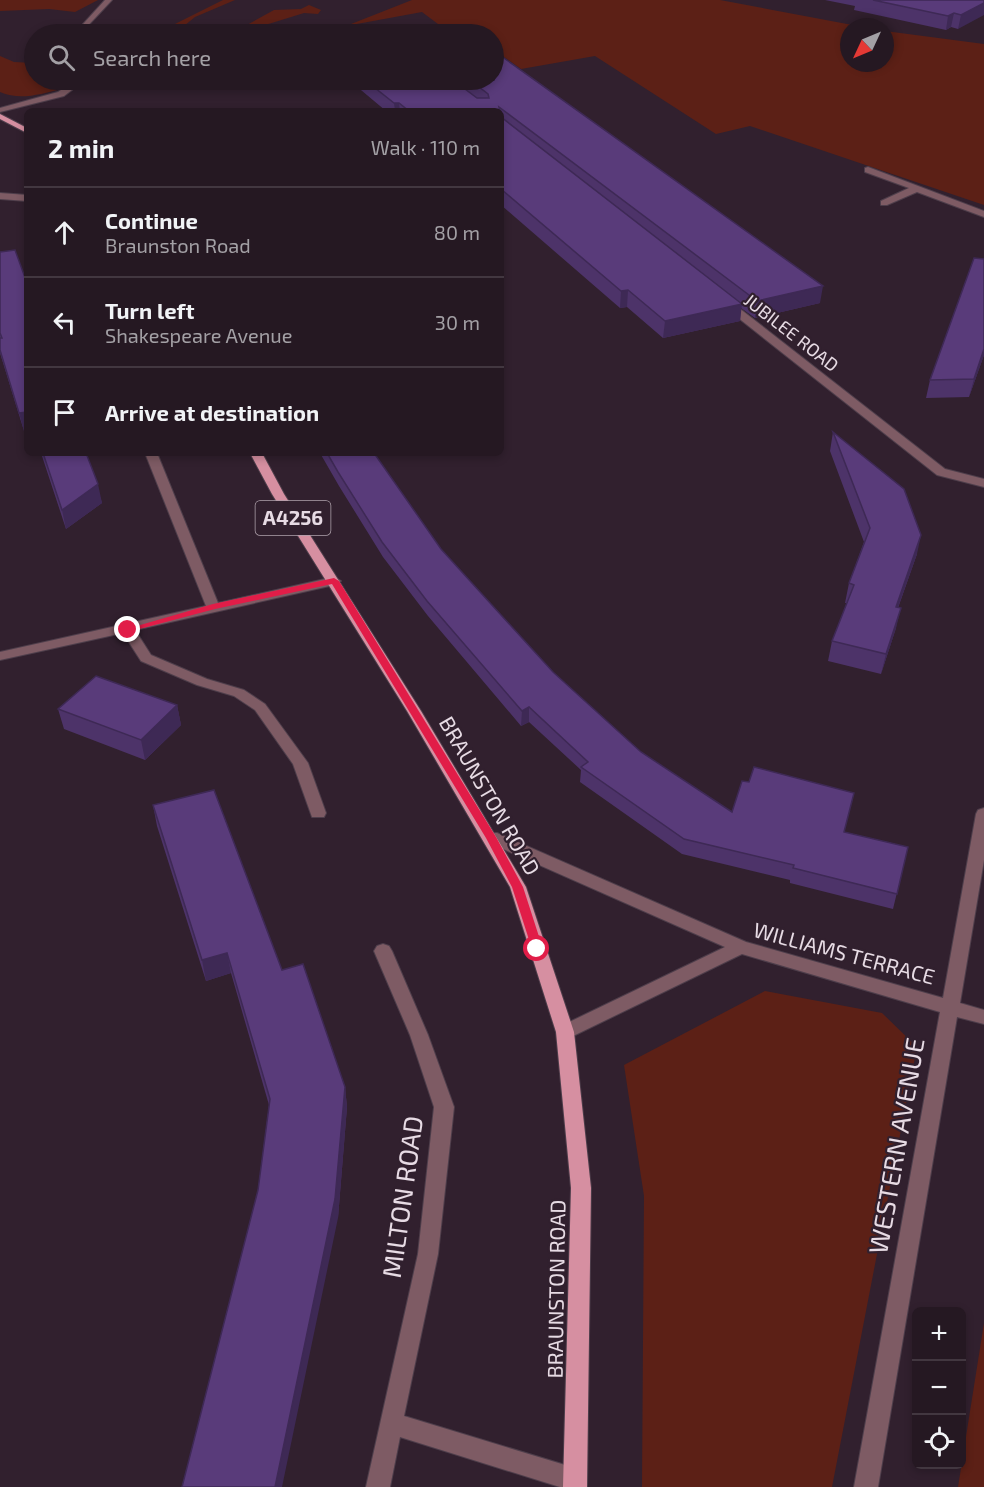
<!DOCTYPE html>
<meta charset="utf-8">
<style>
:root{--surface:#251822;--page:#31252f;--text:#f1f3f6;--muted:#a3a0a5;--line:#423740}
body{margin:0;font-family:"Exo 2",sans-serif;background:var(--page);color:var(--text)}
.controls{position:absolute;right:18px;bottom:18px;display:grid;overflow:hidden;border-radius:9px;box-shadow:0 3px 9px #0003}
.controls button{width:54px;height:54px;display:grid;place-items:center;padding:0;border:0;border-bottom:2px solid var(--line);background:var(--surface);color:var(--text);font:30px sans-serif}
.compass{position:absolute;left:840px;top:18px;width:54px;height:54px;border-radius:50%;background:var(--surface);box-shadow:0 3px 9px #0003;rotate:226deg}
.stop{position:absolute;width:18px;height:18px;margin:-14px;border:4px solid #e11d48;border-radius:50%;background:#fff}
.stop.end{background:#e11d48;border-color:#fff;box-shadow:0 2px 6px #0008}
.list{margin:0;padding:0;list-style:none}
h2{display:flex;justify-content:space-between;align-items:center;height:78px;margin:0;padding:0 24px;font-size:26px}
h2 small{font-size:20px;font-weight:400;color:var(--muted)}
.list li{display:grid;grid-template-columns:39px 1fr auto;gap:18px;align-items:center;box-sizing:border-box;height:90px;padding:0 24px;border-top:2px solid var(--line)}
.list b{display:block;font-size:22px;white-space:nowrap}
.list p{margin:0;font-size:20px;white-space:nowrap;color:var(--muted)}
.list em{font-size:20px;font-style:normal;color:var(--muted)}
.icon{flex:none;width:33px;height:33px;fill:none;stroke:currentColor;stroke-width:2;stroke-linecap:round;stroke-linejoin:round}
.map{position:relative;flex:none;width:984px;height:1487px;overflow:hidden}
.search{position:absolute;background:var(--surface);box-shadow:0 3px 9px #0003;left:24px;top:24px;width:480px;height:66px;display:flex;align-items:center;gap:15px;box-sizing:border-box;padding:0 21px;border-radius:33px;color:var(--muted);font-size:22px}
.panel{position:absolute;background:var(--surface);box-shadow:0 3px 9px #0003;left:24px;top:108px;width:480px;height:348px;border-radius:9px}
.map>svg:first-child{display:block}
</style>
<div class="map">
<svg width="984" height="1487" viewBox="0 0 984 1487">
<rect width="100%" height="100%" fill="#31202e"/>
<path fill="#5c2016" d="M 0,0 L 98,0 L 75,12 L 49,9 L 0,11 Z
M 223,0 L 235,0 L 195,17 L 174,34 L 155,34 Z
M 412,0 L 720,0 L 863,27 L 849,27 L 849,63 L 885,63 L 885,31 L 984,44 L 984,205 L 750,126 L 716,134 L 595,56 L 521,69 L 494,50 L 494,34 L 471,34 L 465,30 L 450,33 L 422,12 L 346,26 Z
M 309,5 L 321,10 L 318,14 L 304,13 L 236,34 L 211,34 L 223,28 L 236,31 L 274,10 L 301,9 Z
M 0,56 L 14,62 L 34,63 L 34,80 L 66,80 L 61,89 C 41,94 20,101 0,92 Z
M 765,991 L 882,1013 L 917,1047 L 832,1487 L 642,1487 L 644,1196 L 624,1065 Z
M 984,1323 L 984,1487 L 958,1487 Z"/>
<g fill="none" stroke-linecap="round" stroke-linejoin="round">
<g stroke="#4e3e4b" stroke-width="2">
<path id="minor" d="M 105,0 L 112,0 L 80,34 L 74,34 Z
M 72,80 L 80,80 L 81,83 L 64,96 L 0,112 L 0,108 L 58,92 L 73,82 Z
M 868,167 L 984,211 L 984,217 L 917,192 L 887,205 L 881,205 L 881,201 L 909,188 L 865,172 L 865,168 Z
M 0,193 L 27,195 L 27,201 L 0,199 Z
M 722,301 L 730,301 L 945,469 L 984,479 L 984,487 L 937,475 L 722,305 Z
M 145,453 L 157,453 L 218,603 L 334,577 L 341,581 L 334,585 L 135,630 L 151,655 L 207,679 L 244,690 L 265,704 L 308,763 L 326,813 L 324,817 L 312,817 L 293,764 L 255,710 L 234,696 L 197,685 L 141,661 L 123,633 L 0,660 L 0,652 L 206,606 Z
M 984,808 L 984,860 L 960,1003 L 984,1010 L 984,1024 L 957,1017 L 878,1487 L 854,1487 L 940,1012 L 742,954 L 571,1037 L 565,1039 L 559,1037 L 556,1032 L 559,1027 L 725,947 L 485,841 L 483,837 L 485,833 L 497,833 L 746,942 L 943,998 L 976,814 L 978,810 Z
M 383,944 L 389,946 L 392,951 L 428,1035 L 454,1107 L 438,1254 L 404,1416 L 575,1468 L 583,1472 L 587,1480 L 584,1487 L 560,1487 L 400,1437 L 390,1487 L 366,1487 L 418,1254 L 434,1107 L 410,1035 L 374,951 L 377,946 Z"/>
</g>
<g stroke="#4e3e4b" stroke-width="2">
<path id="major" d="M 0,114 L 27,128 L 27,133 L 0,119 Z
M 250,453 L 262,453 L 284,494 L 421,711 L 526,887 L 574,1032 L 591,1188 L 587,1487 L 563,1487 L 571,1188 L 556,1032 L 510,887 L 407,711 L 272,494 Z"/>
</g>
<use href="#minor" fill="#7e5b64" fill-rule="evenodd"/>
<use href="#major" fill="#d68fa1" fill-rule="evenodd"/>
</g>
<path fill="#4d3369" d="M 825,0 L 984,0 L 958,29 L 951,27 L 946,30 L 854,10 L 855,6 Z
M 349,80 L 494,80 L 820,303 L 755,318 L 741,308 L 740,321 L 663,338 L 627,307 L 620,308 L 501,205 L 501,111 L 386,111 Z
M 0,252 L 24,431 L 0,353 Z
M 984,355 L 969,397 L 926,398 L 930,380 Z
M 833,432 L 917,554 L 898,608 L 896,628 L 881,674 L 828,661 L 832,641 L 847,603 L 845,603 L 849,583 L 864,542 L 830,451 Z
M 41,453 L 86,453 L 102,503 L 66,529 Z
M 320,453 L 374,453 L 441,549 L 553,672 L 641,752 L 732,812 L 845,832 L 908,847 L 893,909 L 790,883 L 790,880 L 682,854 L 580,782 L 581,770 L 529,722 L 521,726 L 428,616 L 383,557 L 339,486 Z
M 177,705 L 181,725 L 145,760 L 64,729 L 58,709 Z
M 153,805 L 282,970 L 345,1087 L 347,1107 L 338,1218 L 258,1190 L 269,1105 L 231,973 L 206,981 L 157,826 Z"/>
<path fill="#3e2955" d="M 984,3 L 984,15 L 958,29 L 961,15 Z
M 954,13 L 951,27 L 946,30 L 948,16 Z
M 394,103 L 399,103 L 400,111 L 395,111 Z
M 823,286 L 820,303 L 755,318 L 757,301 Z
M 628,290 L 627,307 L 620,308 L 621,291 Z
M 742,304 L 740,321 L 663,338 L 665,321 Z
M 984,349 L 984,355 L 969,397 L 974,379 Z
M 27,412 L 27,431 L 24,431 L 19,413 Z
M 98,484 L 102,503 L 66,529 L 62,510 Z
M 921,535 L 917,554 L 891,627 L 896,607 Z
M 901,608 L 896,628 L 881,674 L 886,654 Z
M 177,705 L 181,725 L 145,760 L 141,740 Z
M 529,707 L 529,722 L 521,726 L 522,711 Z
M 227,953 L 231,973 L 206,981 L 202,960 Z
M 345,1087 L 347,1107 L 338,1218 L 282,1487 L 275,1487 Z"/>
<path fill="#593b7a" stroke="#3e2955" stroke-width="1.5" d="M 873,0 L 984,0 L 984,3 L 961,15 L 954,13 L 948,16 Z
M 494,51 L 823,286 L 757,301 L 499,107 L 500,111 L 409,111 L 399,103 L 394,103 L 365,80 L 453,80 L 477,98 L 489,98 L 488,94 L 470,80 L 494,80 Z
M 501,117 L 742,304 L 665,321 L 628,290 L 621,291 L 501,189 Z
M 15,250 L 27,283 L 27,412 L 19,413 L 0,350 L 0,338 L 2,338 L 0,333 L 0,252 Z
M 974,258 L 984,259 L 984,349 L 974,379 L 930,380 Z
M 833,432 L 904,489 L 921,535 L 896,607 L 901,608 L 886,654 L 832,641 L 854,585 L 849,583 L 870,528 Z
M 43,453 L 86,453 L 98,484 L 62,510 Z
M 327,453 L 374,453 L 441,549 L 553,672 L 641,752 L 732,812 L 742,781 L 749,782 L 754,767 L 854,793 L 844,832 L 908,847 L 897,894 L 793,868 L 794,865 L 684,839 L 581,767 L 588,762 L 529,707 L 522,711 L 427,601 L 382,542 L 338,472 Z
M 96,676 L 177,705 L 141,740 L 58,709 Z
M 214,790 L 282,970 L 303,964 L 345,1087 L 335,1199 L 275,1487 L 182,1487 L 258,1190 L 270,1099 L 227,953 L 202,960 L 153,805 Z"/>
<path fill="#e11d48" d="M 334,578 L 339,581 L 496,837 L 523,887 L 543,949 L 541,952 L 533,952 L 532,949 L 512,887 L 486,838 L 332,584 L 215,609 L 128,632 L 123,630 L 213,604 Z"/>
<g text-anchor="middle" stroke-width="4.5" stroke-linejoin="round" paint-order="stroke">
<g font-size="18" fill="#e7dbe4" stroke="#31202e">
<text transform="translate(791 333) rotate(38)" y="6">JUBILEE ROAD</text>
</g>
<rect fill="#31202e" stroke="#b0a3ad" stroke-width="1.5" x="255.5" y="501" width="75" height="34" rx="4.5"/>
<g font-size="20" font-weight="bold" fill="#e7dbe4">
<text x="293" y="525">A4256</text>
</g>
<g font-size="21" fill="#e7dbe4" stroke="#31202e">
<text transform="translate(489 796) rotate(60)" y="7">BRAUNSTON ROAD</text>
<text transform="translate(844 954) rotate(15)" y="7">WILLIAMS TERRACE</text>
<text transform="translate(557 1289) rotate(-89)" y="7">BRAUNSTON ROAD</text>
</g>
<g font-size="26" fill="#e7dbe4" stroke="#31202e">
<text transform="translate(897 1146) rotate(-80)" y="9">WESTERN AVENUE</text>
<text transform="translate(403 1197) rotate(-82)" y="9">MILTON ROAD</text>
</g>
</g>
</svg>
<div class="controls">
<button>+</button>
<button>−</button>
<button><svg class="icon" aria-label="locate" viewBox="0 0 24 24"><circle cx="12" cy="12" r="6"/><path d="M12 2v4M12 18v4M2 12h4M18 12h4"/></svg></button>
</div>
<svg class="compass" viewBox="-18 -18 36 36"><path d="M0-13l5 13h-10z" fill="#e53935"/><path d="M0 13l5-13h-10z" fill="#a3a0a5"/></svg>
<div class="stop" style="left:537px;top:949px"></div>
<div class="stop end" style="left:128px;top:630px"></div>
<div class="search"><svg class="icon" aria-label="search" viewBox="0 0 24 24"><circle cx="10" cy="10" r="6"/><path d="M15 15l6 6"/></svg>Search here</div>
<section class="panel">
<h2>2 min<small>Walk · 110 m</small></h2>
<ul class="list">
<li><svg class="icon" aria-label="ahead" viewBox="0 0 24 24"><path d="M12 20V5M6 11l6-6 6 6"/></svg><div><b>Continue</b><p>Braunston Road</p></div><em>80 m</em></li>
<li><svg class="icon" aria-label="left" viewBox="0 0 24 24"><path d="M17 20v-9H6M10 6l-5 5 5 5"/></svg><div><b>Turn left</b><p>Shakespeare Avenue</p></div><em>30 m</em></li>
<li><svg class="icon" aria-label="arrive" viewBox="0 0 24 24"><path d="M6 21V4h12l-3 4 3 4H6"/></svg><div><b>Arrive at destination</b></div></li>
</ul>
</section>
</div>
